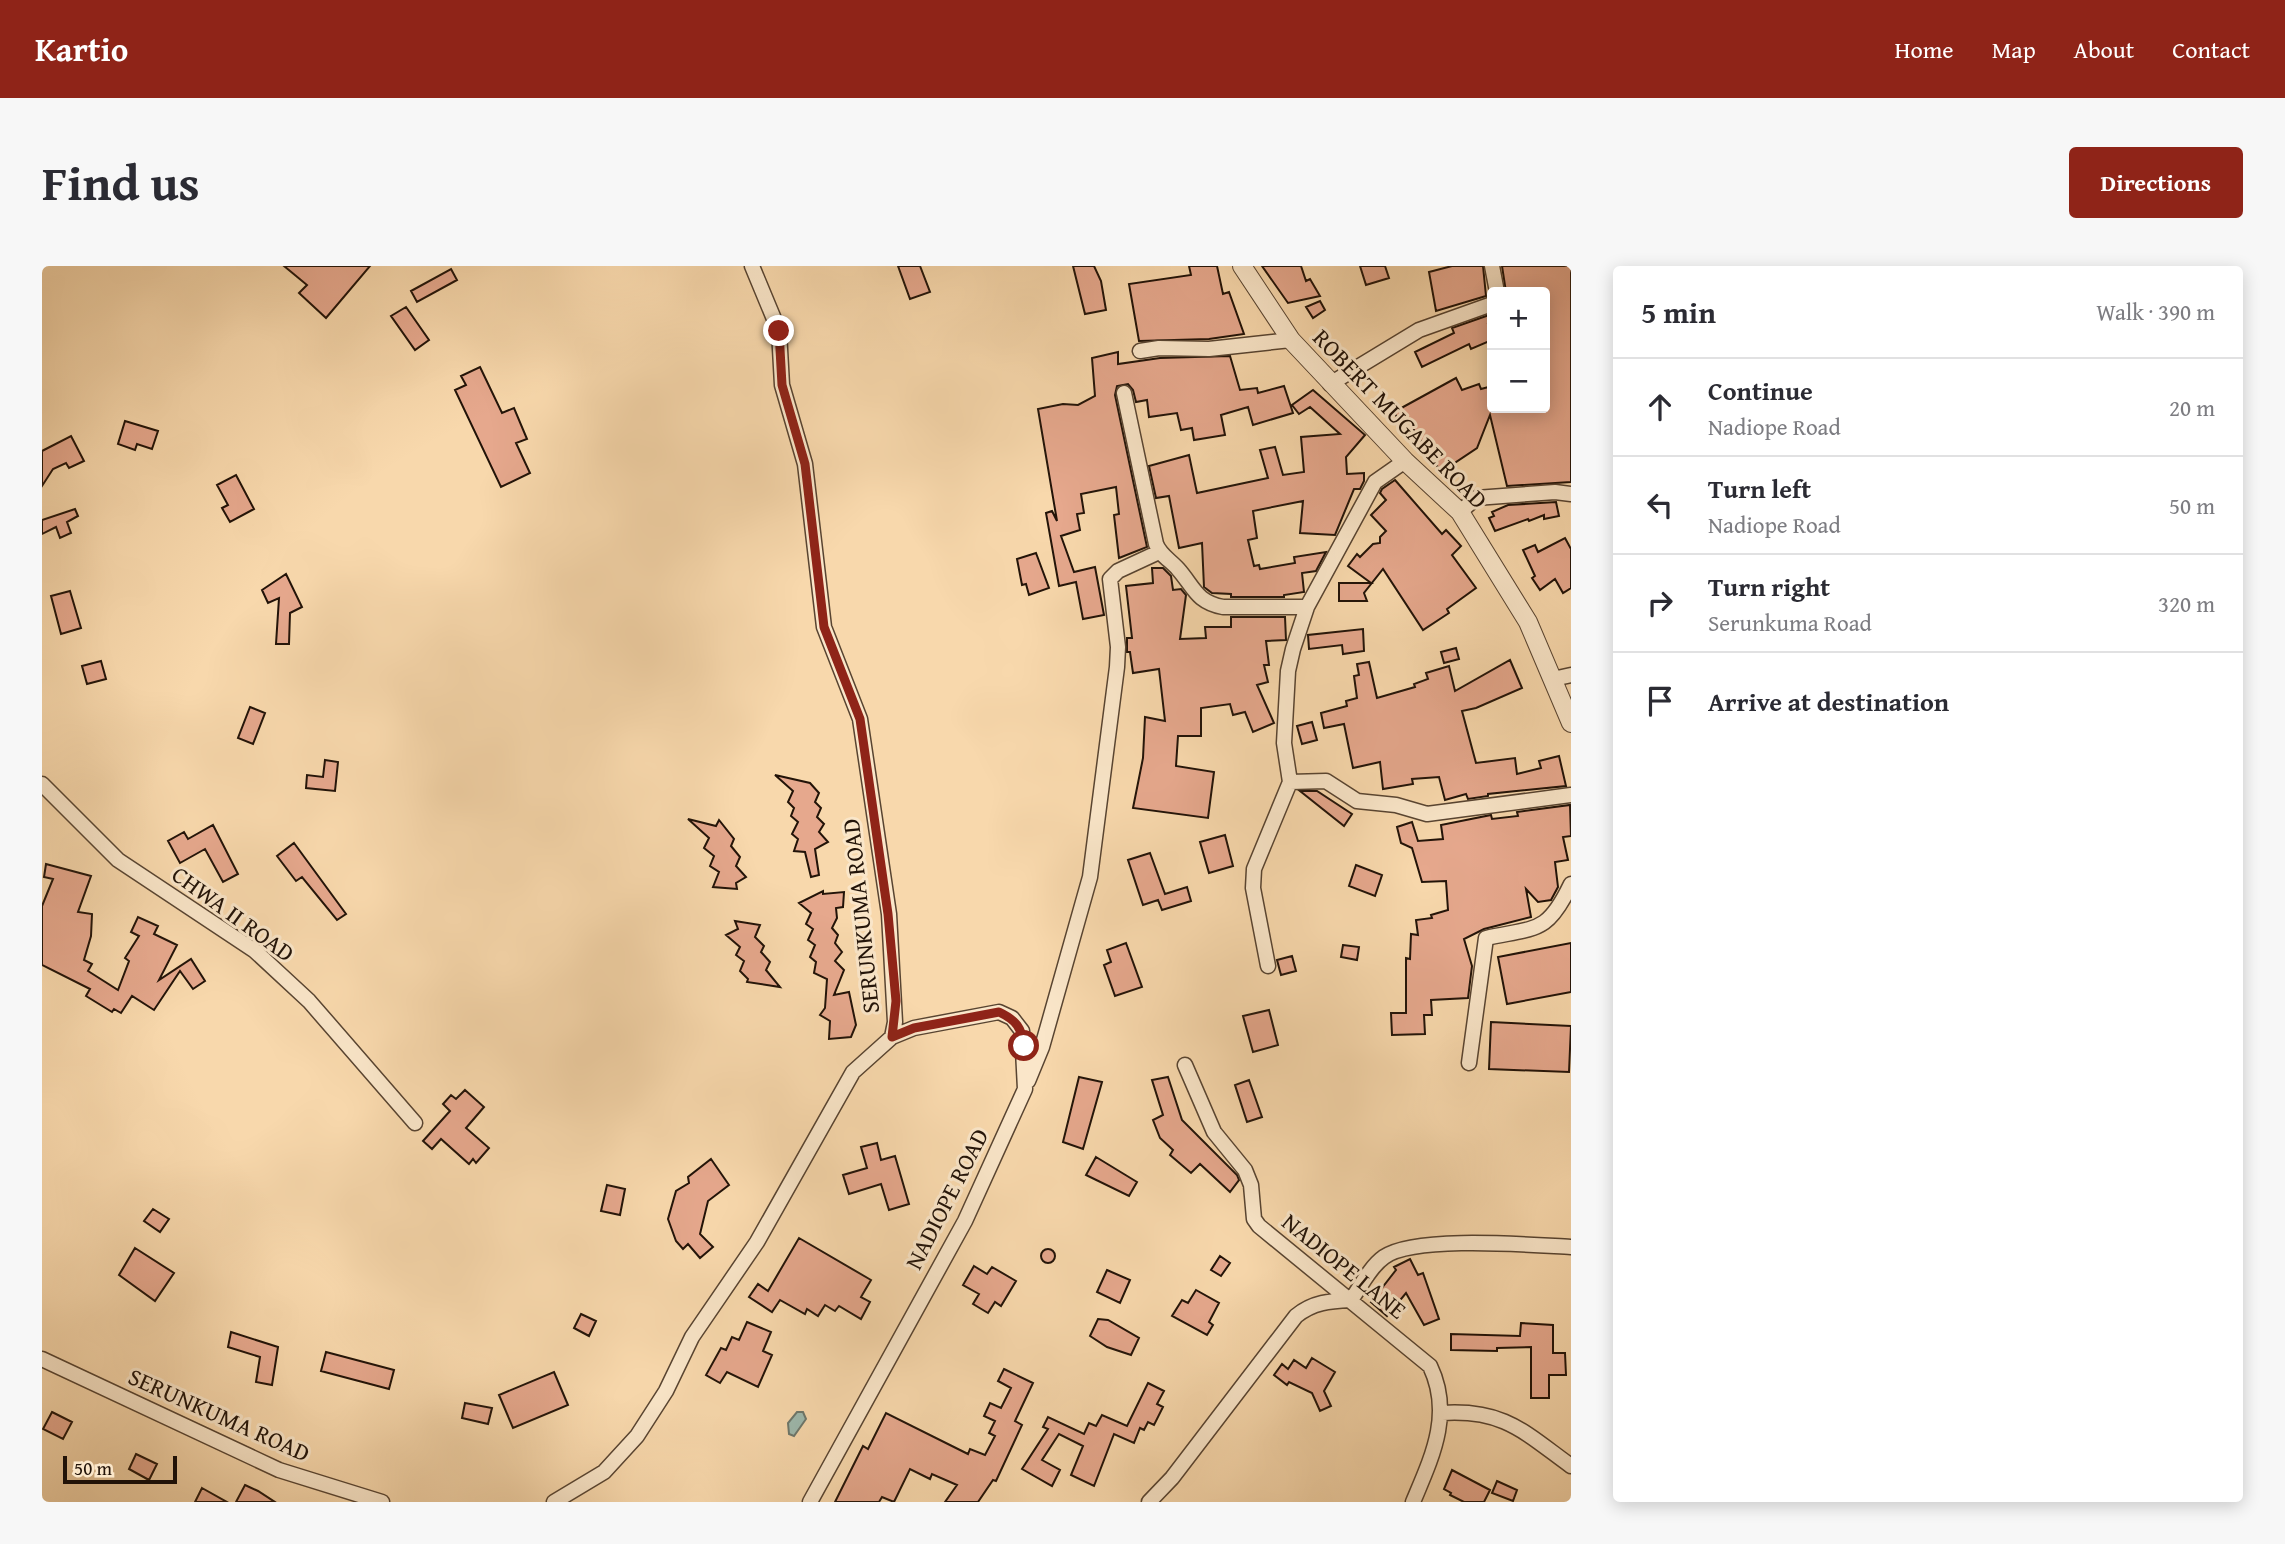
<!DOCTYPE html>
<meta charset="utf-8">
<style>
:root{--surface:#fff;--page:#f7f7f7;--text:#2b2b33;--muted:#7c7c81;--line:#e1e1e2;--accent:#8f2418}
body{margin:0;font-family:"Gentium Book Plus",serif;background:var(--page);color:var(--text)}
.controls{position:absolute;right:21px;top:21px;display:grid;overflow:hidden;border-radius:7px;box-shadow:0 4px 18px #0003}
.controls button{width:63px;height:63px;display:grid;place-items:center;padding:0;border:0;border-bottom:2px solid var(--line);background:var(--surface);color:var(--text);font:35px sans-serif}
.scale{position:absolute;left:21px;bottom:18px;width:114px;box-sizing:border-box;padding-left:7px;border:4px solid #221308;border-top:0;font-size:19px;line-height:24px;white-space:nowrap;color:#221308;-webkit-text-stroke:5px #fae6c9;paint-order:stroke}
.stop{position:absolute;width:21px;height:21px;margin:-16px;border:5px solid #8f2418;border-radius:50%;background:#fff}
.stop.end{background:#8f2418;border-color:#fff;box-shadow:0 2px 7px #0008}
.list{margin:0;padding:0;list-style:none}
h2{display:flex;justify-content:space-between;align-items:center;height:91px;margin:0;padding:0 28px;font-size:30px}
h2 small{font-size:23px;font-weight:400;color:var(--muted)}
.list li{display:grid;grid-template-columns:46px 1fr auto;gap:21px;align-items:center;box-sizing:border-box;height:98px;padding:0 28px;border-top:2px solid var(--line)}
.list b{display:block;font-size:26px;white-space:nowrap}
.list p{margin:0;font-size:23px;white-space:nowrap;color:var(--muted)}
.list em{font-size:23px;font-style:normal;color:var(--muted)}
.icon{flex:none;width:38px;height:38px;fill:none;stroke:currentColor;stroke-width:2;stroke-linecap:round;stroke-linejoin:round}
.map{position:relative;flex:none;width:1529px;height:1236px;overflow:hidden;border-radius:7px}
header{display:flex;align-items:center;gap:42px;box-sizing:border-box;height:98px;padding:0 35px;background:var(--accent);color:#fff}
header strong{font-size:33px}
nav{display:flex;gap:38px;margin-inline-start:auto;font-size:24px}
.intro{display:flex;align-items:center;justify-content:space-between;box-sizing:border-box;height:168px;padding:0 42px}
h1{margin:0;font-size:49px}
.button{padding:18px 32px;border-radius:7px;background:var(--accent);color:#fff;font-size:24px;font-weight:700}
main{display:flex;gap:42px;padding:0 42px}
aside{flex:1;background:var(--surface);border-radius:7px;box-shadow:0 4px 18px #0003}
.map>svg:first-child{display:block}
</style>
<header>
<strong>Kartio</strong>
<nav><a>Home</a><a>Map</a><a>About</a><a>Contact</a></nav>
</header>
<div class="intro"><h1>Find us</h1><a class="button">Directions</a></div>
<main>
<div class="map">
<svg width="1529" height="1236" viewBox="0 0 1529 1236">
<rect width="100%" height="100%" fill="#f8d8ac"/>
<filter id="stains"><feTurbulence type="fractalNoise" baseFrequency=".00286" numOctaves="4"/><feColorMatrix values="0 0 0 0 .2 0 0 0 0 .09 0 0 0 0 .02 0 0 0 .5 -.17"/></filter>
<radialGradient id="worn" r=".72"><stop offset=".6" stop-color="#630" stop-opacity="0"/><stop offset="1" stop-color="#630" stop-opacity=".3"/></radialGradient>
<path fill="#9db9ae" stroke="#6c776c" stroke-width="2" d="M 755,1146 L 761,1146 L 764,1153 L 752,1170 L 747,1168 L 746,1157 Z"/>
<path fill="#e6a88d" stroke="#221308" stroke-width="2" d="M 242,0 L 328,0 L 284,52 L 257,27 L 265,19 Z
M 856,0 L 878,0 L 888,26 L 868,33 Z
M 1031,0 L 1052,0 L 1059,15 L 1064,44 L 1043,48 Z
M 1147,0 L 1175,0 L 1181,28 L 1187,26 L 1202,68 L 1167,73 L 1097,75 L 1087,18 L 1149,9 Z
M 1220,0 L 1259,0 L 1264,15 L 1268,13 L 1278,30 L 1246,37 Z
M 1318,0 L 1343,0 L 1347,12 L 1324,19 Z
M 1410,0 L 1441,0 L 1444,30 L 1394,45 L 1387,6 Z
M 1460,0 L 1529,0 L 1529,216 L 1465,220 L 1448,149 L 1435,182 L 1399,206 L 1365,153 L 1358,157 L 1352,146 L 1414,112 L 1420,124 L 1437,118 L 1439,123 L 1450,120 L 1450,142 L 1503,142 L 1503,26 L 1464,26 Z
M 409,3 L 415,14 L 375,36 L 369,25 Z
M 1278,35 L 1283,44 L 1271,52 L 1264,41 Z
M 364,41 L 387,74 L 373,84 L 349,50 Z
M 1450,48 L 1450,57 L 1446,58 L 1450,74 L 1429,83 L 1427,78 L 1380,101 L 1373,86 L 1412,67 L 1410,62 Z
M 1076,86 L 1076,98 L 1118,92 L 1188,90 L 1198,124 L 1215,122 L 1216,127 L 1242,120 L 1251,147 L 1211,159 L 1206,141 L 1179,149 L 1183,169 L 1152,174 L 1150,162 L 1139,164 L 1135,147 L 1107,151 L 1105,134 L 1094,136 L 1091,124 L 1086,118 L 1075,120 L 1073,129 L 1105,281 L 1077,292 L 1072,249 L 1077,248 L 1074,221 L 1039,228 L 1042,247 L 1035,248 L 1038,264 L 1019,270 L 1032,306 L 1053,301 L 1062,349 L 1041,353 L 1034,316 L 1017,320 L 1004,247 L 1010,245 L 1015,255 L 996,143 L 1021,138 L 1036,139 L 1053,130 L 1050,92 Z
M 438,101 L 460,147 L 472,142 L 485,173 L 474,177 L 488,207 L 459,221 L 413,124 L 424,119 L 419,110 Z
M 1271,124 L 1323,169 L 1304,191 L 1305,208 L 1322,207 L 1322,215 L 1318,223 L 1312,223 L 1293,269 L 1258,267 L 1261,235 L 1211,245 L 1215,272 L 1206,274 L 1212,300 L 1217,299 L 1218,303 L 1253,297 L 1252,291 L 1284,286 L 1274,305 L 1260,307 L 1262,326 L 1242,329 L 1242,331 L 1189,331 L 1189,328 L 1170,327 L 1162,321 L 1160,277 L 1137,282 L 1127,230 L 1114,232 L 1107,200 L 1147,189 L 1155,227 L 1226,212 L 1218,184 L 1233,181 L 1241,209 L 1262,206 L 1259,171 L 1298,168 L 1268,141 L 1257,148 L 1250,139 Z
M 83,155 L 116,165 L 110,183 L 95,178 L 93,184 L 76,178 Z
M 29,170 L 42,195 L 27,202 L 24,197 L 11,203 L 0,220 L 0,185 Z
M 194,209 L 212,243 L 188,256 L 180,242 L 186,239 L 175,219 Z
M 1353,214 L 1400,268 L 1404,264 L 1419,280 L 1410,289 L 1434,322 L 1405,343 L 1407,347 L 1381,364 L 1341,303 L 1322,327 L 1325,335 L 1297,335 L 1297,317 L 1329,317 L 1306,300 L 1315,288 L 1318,291 L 1331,278 L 1338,277 L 1338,271 L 1344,265 L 1329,249 L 1344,234 L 1338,227 L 1340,223 Z
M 1514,236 L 1517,250 L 1502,253 L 1502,249 L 1487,255 L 1486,253 L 1453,265 L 1447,252 L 1452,250 L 1450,246 L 1466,239 Z
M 33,243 L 36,250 L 25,256 L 29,267 L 18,272 L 14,261 L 0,268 L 0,254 Z
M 1523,272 L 1529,283 L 1529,322 L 1521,327 L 1513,313 L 1498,324 L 1490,312 L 1493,310 L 1481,284 L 1493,279 L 1496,286 Z
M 994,287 L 1007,322 L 987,329 L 984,318 L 980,319 L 975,293 Z
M 1110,302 L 1121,302 L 1129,310 L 1131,324 L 1139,323 L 1144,329 L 1138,373 L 1164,372 L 1163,361 L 1189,361 L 1189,351 L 1243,351 L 1244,374 L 1224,375 L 1227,399 L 1222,399 L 1226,416 L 1215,419 L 1232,457 L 1211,466 L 1203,446 L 1191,449 L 1188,438 L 1159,442 L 1159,470 L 1136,470 L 1134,500 L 1172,506 L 1166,552 L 1091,542 L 1101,492 L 1103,451 L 1123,455 L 1117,403 L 1091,407 L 1088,386 L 1085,386 L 1085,372 L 1090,372 L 1084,320 L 1111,317 Z
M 244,308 L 260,341 L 248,347 L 247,378 L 234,378 L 237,332 L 226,337 L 220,324 Z
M 28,325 L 39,362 L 19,368 L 9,330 Z
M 1321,363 L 1322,385 L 1301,388 L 1300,379 L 1267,383 L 1266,369 Z
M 1414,382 L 1417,393 L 1402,397 L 1399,386 Z
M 1468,394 L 1480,422 L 1434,442 L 1420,445 L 1434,497 L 1473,492 L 1475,508 L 1499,502 L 1497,495 L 1517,490 L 1524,520 L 1446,528 L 1446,530 L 1426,533 L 1424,528 L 1403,534 L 1397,511 L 1370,513 L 1371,518 L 1341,523 L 1338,496 L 1311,502 L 1302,458 L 1282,462 L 1279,447 L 1305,440 L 1304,435 L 1315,432 L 1312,410 L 1317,409 L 1315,398 L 1327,396 L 1335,432 L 1373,421 L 1372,418 L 1386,413 L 1384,407 L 1407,400 L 1413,425 Z
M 59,395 L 64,413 L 45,418 L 40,400 Z
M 208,441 L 223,447 L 211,478 L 196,472 Z
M 1270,456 L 1275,474 L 1260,478 L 1255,460 Z
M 283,494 L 296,496 L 293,525 L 264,522 L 265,509 L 281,511 Z
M 733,509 L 768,517 L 777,527 L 773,536 L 779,542 L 775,551 L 782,558 L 777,566 L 786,576 L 773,583 L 777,609 L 769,611 L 763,586 L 752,585 L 756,573 L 750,568 L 756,556 L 749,550 L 752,542 L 746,536 L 751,525 Z
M 1258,525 L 1275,525 L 1310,548 L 1302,560 Z
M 1528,539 L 1529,570 L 1521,571 L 1526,594 L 1513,596 L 1516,621 L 1509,634 L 1496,636 L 1484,623 L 1489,651 L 1442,663 L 1422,673 L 1430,700 L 1426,732 L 1389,734 L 1390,749 L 1382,749 L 1383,768 L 1350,769 L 1349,747 L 1364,747 L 1364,692 L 1368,693 L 1369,668 L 1376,669 L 1374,654 L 1390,652 L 1389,649 L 1406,644 L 1404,615 L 1380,616 L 1370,582 L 1359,577 L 1355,561 L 1370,556 L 1376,575 L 1401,573 L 1399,559 L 1449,549 L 1450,553 L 1476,550 L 1475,546 Z
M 646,553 L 674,560 L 677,554 L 692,573 L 689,580 L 698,591 L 694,600 L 704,611 L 694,617 L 695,623 L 671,621 L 677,606 L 668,600 L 672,590 L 662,582 L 667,572 Z
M 171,559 L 196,608 L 181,616 L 163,583 L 138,597 L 126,575 L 142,566 L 146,573 Z
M 1183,569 L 1191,600 L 1167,607 L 1158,576 Z
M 252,577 L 304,648 L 295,654 L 260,611 L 254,615 L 235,590 Z
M 1108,587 L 1123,628 L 1145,621 L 1149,635 L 1120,644 L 1116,634 L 1101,639 L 1086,594 Z
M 4,598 L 49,610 L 36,646 L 50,648 L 49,670 L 42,694 L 50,698 L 46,705 L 76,724 L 87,695 L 83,692 L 97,670 L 89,666 L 96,651 L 116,660 L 112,668 L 135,679 L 117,714 L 149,693 L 163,715 L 151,723 L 138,705 L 112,744 L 90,730 L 79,747 L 72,743 L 70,746 L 44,730 L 48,723 L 0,699 L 0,640 L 11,613 L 2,611 Z
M 1314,599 L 1340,609 L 1333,630 L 1307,620 Z
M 781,625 L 781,628 L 802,626 L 801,641 L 794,642 L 795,652 L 790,662 L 796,669 L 793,677 L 800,686 L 793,695 L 802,704 L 792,729 L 807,726 L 814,759 L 809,771 L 787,773 L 788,755 L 778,749 L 783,742 L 785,713 L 772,707 L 774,696 L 768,691 L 773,679 L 766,674 L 771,663 L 764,658 L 769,647 L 757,637 Z
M 693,655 L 718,659 L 713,671 L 722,680 L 719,686 L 728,696 L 724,704 L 738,721 L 705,716 L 706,713 L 698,705 L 702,695 L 694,689 L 698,681 L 684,669 L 696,663 Z
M 1084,677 L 1100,721 L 1073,730 L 1062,699 L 1069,696 L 1065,684 Z
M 1529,677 L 1529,726 L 1465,738 L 1456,691 Z
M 1301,679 L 1317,681 L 1315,694 L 1299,691 Z
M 1250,690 L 1254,705 L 1239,709 L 1235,694 Z
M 1227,744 L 1236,779 L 1211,786 L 1201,750 Z
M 1449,756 L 1529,760 L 1527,806 L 1447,803 Z
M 1037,811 L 1060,816 L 1041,883 L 1021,876 Z
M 1126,811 L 1140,854 L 1195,909 L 1197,914 L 1188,926 L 1158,898 L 1149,907 L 1128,889 L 1131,884 L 1118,872 L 1111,854 L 1121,849 L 1110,814 Z
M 1207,814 L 1220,851 L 1205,856 L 1193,819 Z
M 423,824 L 442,841 L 424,862 L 447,882 L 434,897 L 431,893 L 427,898 L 399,873 L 390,883 L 381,875 L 408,845 L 401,838 L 409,829 L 414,833 Z
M 835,877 L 839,894 L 853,890 L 867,938 L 847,944 L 839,918 L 807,928 L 801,909 L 825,902 L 819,881 Z
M 1054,891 L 1095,916 L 1087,930 L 1044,909 Z
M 669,893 L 687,919 L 666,935 L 658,968 L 671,981 L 658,992 L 646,978 L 641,983 L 634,975 L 626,953 L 634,925 L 647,917 L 646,911 Z
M 565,919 L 583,923 L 578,949 L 559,945 Z
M 111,943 L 127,953 L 118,966 L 102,955 Z
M 757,972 L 829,1014 L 819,1031 L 828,1036 L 819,1053 L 797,1040 L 793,1045 L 783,1039 L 776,1050 L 765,1043 L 763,1048 L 738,1034 L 730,1046 L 707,1031 L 716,1018 L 726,1025 Z
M 93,982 L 132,1007 L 113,1035 L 77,1009 Z
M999 990a7 7 0 1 1 14 0a7 7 0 1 1-14 0Z
M 1178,990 L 1188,997 L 1179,1010 L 1169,1004 Z
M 1368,993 L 1376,1009 L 1381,1007 L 1397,1053 L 1382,1059 L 1364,1027 L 1345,1050 L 1329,1036 L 1354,1004 L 1352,1001 Z
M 932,1000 L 945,1008 L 950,1001 L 974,1015 L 959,1040 L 953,1036 L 946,1047 L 931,1038 L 937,1028 L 921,1019 Z
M 1065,1004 L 1088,1014 L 1078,1037 L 1055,1026 Z
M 1154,1024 L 1177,1037 L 1167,1056 L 1171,1059 L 1165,1069 L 1130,1050 L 1140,1034 L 1146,1037 Z
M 539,1048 L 554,1055 L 547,1070 L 532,1062 Z
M 1056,1053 L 1066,1054 L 1097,1072 L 1089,1089 L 1065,1081 L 1048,1070 Z
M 705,1056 L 729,1066 L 721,1085 L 730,1089 L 716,1121 L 685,1106 L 678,1117 L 664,1109 L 679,1082 L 684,1084 L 690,1071 L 697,1074 Z
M 1479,1057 L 1511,1059 L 1511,1087 L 1523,1087 L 1524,1109 L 1507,1109 L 1507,1132 L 1489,1132 L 1489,1081 L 1455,1082 L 1455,1085 L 1409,1084 L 1409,1068 L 1478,1070 Z
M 189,1066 L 236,1081 L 230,1119 L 214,1116 L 218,1091 L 186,1081 Z
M 284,1086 L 352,1104 L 347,1123 L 279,1105 Z
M 1270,1092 L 1293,1106 L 1282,1125 L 1289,1140 L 1278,1145 L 1270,1127 L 1247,1116 L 1245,1119 L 1232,1109 L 1240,1098 L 1246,1103 L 1252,1094 L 1264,1102 Z
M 962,1103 L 991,1117 L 973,1155 L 980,1159 L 954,1215 L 951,1214 L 936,1236 L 903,1236 L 915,1219 L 890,1208 L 888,1213 L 868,1203 L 852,1236 L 840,1231 L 837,1236 L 793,1236 L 821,1180 L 826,1183 L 844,1147 L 926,1188 L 928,1183 L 943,1189 L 953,1170 L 947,1167 L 953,1155 L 942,1150 L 948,1137 L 959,1142 L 969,1122 L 956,1115 Z
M 512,1106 L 526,1139 L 471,1162 L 457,1129 Z
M 1106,1117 L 1122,1125 L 1115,1138 L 1121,1141 L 1112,1159 L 1106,1156 L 1102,1164 L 1098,1162 L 1092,1177 L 1072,1168 L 1052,1220 L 1029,1209 L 1041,1180 L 1017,1168 L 1000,1194 L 1018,1204 L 1010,1220 L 980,1203 L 1006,1163 L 1001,1161 L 1006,1151 L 1042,1168 L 1047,1157 L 1054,1160 L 1060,1149 L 1085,1160 Z
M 423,1137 L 450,1142 L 446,1158 L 420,1152 Z
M 10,1146 L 30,1156 L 21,1173 L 1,1163 Z
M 94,1188 L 115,1198 L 107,1214 L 87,1203 Z
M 1410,1204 L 1448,1224 L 1442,1236 L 1422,1236 L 1408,1229 L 1409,1227 L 1402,1223 Z
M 1455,1215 L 1475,1224 L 1471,1235 L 1450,1227 Z
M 203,1219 L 216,1225 L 233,1236 L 194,1236 Z
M 160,1222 L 185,1236 L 153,1236 Z"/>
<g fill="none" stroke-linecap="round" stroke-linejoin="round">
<g stroke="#584431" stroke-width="17">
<path id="minor" d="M 1450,0 L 1455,26
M 1098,85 L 1117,82 L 1167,83 L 1249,74
M 1288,118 L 1377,64 L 1450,38
M 1082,127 L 1114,278 C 1118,289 1128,294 1136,303 C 1152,321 1154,336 1181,341 L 1265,341
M 1418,246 L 1434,232 L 1513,226 L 1529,228
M 1511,413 L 1529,409
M 1248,516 L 1284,515 L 1315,535 L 1354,539 L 1385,548 L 1529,529
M 0,518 L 76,594 L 213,685 L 267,735 L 373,857
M 1226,700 L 1211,622 L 1212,603 L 1248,516 L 1242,477 L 1246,405 L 1251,383 L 1265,341 L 1333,216 L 1363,195
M 1427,797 L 1444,672 C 1495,661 1505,668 1529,618
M 1143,799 L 1172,866 L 1203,904 L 1209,919 L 1212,953 L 1217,960 L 1388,1100 C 1411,1148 1390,1191 1371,1236
M 986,815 L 1000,781 L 1048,611 L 1075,401 L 1076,381 L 1068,313 L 1076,305 L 1117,286
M 0,1093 L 237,1204 L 340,1236
M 1400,1147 C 1462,1143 1482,1166 1529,1200
M 512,1236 L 562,1206 L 595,1170 L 624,1125 L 650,1071 L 715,976 L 811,806 L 850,771 L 853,756 L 847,648 L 818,453 L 782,361 L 763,198 L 740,119 L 737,65 L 710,0
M 768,1236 L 923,955 L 983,823 L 980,765 L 970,752 L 957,746 L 872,762 L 850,771
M 1107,1236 L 1130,1212 L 1254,1050 C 1271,1036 1288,1035 1309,1034 C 1319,1020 1328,1001 1342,991 C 1373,969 1489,979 1529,981"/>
</g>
<g stroke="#584431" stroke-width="20">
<path id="tertiary" d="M 1200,0 L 1249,74 L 1363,195 L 1418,246 L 1486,356 L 1529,457"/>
</g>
<use href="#minor" stroke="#fae6c9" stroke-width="14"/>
<use href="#tertiary" stroke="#fae6c9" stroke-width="18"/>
</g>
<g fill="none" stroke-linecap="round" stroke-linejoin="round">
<path stroke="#8f2418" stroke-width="9" d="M 737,65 L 740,119 L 763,198 L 782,361 L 818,453 L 846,648 L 854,735 L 850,771 L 872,762 L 957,746 C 974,754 980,762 982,780"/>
</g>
<g text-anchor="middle" stroke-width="6" stroke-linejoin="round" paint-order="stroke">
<g font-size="24" fill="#221308" stroke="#fae6c9">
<text transform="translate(1358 153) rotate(46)" y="8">ROBERT MUGABE ROAD</text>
<text transform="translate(191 648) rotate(36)" y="8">CHWA II ROAD</text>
<text transform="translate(819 650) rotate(-96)" y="8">SERUNKUMA ROAD</text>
<text transform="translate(905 933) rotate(-63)" y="8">NADIOPE ROAD</text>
<text transform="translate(1302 1000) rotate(39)" y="8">NADIOPE LANE</text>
<text transform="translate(177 1149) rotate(24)" y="8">SERUNKUMA ROAD</text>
</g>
</g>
<rect width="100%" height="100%" filter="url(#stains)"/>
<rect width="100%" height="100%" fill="url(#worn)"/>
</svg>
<div class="controls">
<button>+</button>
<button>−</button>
</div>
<div class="scale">50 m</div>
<div class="stop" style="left:982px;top:780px"></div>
<div class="stop end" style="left:737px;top:65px"></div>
</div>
<aside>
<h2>5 min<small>Walk · 390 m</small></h2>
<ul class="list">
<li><svg class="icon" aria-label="ahead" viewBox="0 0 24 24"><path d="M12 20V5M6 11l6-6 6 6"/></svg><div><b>Continue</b><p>Nadiope Road</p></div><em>20 m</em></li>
<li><svg class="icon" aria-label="left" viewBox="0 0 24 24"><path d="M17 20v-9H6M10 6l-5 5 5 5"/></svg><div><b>Turn left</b><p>Nadiope Road</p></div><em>50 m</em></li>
<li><svg class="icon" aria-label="right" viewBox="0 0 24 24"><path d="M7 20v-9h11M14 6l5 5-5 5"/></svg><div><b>Turn right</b><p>Serunkuma Road</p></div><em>320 m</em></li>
<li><svg class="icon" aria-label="arrive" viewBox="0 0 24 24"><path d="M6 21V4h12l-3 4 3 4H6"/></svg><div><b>Arrive at destination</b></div></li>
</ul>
</aside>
</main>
